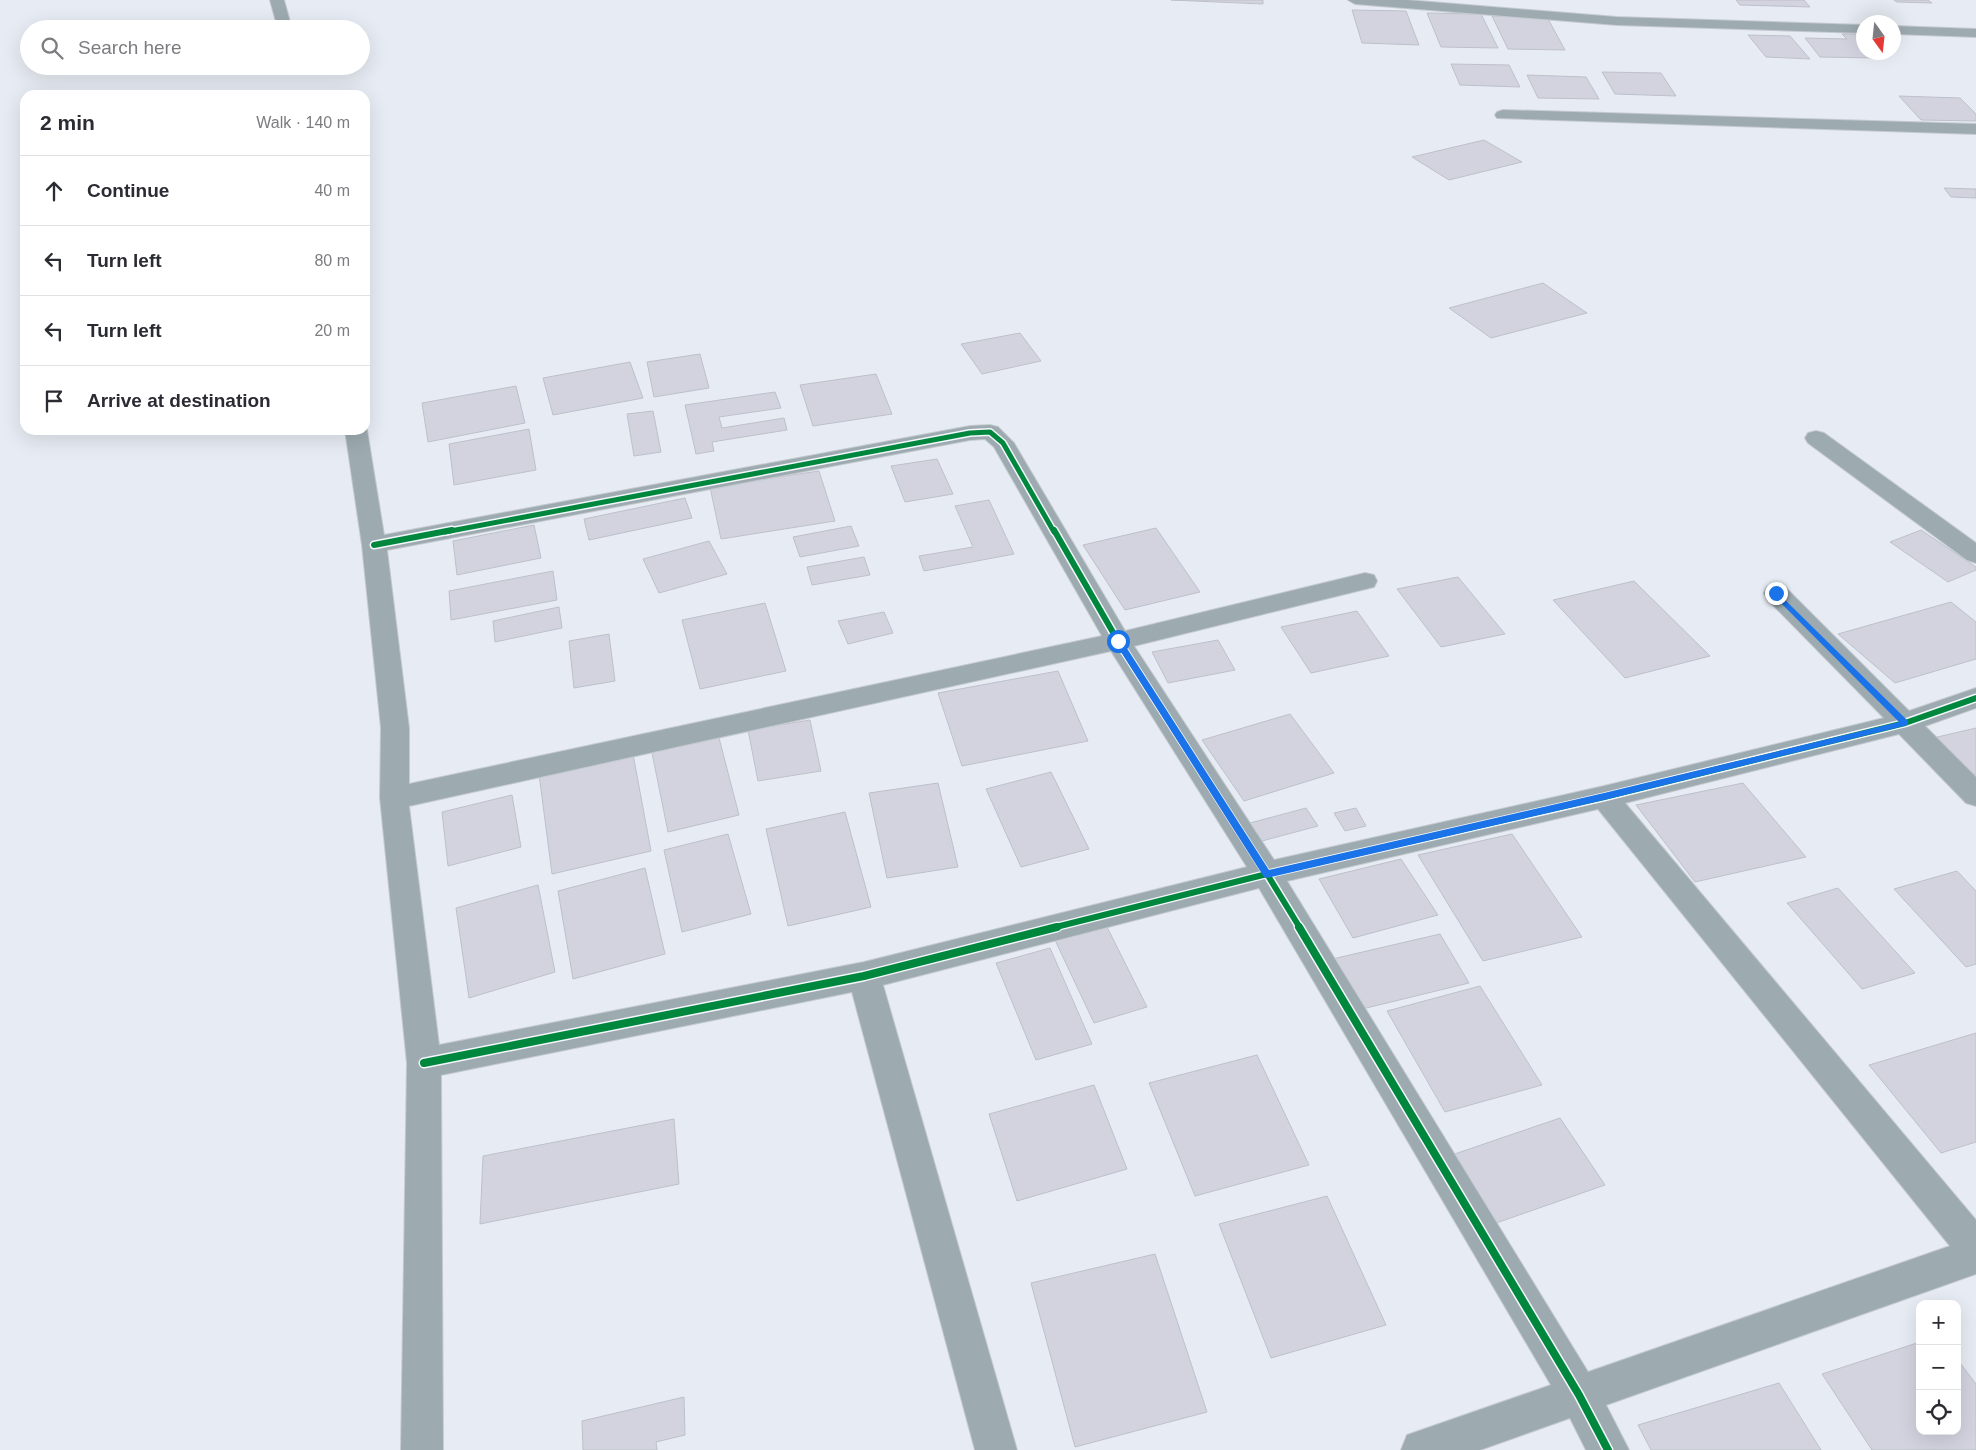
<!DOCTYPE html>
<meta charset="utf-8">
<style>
:root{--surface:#fff;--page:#f2f2f3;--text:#2b2b33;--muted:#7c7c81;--line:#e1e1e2}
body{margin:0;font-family:Helvetica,sans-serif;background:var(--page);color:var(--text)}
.controls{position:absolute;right:15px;bottom:15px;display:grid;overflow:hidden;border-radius:10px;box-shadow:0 5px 20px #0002}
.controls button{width:45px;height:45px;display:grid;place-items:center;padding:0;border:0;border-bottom:1px solid var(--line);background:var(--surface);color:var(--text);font:25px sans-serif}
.compass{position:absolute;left:1856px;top:15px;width:45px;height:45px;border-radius:50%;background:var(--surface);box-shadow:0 5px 20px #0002;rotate:165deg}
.stop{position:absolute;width:15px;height:15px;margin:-11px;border:4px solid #1a73e8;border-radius:50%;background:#fff}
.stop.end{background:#1a73e8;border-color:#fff;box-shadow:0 1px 5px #0008}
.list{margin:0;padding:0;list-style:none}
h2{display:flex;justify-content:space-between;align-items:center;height:65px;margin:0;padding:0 20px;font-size:21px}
h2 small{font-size:16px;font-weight:400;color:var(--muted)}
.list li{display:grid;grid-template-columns:32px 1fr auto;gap:15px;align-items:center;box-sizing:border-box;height:70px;padding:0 20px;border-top:1px solid var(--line)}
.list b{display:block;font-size:19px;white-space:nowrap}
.list em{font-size:16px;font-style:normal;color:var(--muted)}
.icon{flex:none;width:28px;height:28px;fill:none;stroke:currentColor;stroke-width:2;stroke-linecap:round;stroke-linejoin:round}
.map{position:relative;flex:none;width:1976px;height:1450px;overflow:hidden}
.search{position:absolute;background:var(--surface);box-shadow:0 5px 20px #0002;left:20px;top:20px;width:350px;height:55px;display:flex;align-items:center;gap:12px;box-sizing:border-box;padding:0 18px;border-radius:28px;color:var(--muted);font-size:19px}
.panel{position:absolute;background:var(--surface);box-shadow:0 5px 20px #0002;left:20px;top:90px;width:350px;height:345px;border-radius:15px}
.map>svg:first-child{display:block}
</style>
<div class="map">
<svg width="1976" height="1450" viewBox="0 0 1976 1450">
<rect width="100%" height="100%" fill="#e7ecf4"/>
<path fill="#d2d3df" stroke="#bec0c9" d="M 1171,0 L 1263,0 L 1263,4 Z
M 1736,0 L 1804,0 L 1810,7 L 1740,5 Z
M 1894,0 L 1928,0 L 1932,3 L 1897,2 Z
M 1352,10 L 1406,11 L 1419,45 L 1362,43 Z
M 1427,13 L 1481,14 L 1498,48 L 1441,47 Z
M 1492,16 L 1547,17 L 1565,50 L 1508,49 Z
M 1842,34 L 1855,34 L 1864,44 L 1864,52 L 1872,52 L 1877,58 L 1820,57 L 1805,38 L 1847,39 Z
M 1748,35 L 1790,36 L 1810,59 L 1766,57 Z
M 1451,64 L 1509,65 L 1520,87 L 1460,85 Z
M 1602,72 L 1661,73 L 1676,96 L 1615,94 Z
M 1527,75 L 1586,77 L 1599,99 L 1538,98 Z
M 1899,96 L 1960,98 L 1976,114 L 1976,121 L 1921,120 Z
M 1484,140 L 1522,162 L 1449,180 L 1412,157 Z
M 1944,188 L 1976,189 L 1976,198 L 1951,197 Z
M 1543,283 L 1587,313 L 1491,338 L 1449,308 Z
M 1020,333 L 1041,361 L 982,374 L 961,344 Z
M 700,354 L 709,388 L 654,397 L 647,362 Z
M 630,362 L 643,398 L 553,415 L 543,378 Z
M 876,374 L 892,414 L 813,426 L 800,385 Z
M 516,386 L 525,423 L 428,442 L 422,403 Z
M 775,392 L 781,408 L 719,417 L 722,428 L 784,418 L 787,430 L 712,442 L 714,451 L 696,454 L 685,405 Z
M 653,411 L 661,452 L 634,456 L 627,414 Z
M 529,429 L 536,470 L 454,485 L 449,444 Z
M 937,459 L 953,494 L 905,502 L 891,466 Z
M 819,471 L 835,521 L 721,539 L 710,487 Z
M 685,498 L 692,518 L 589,540 L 584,519 Z
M 989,500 L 1014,554 L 924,571 L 919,556 L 973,547 L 955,506 Z
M 534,525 L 541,558 L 457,575 L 453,541 Z
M 851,526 L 859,546 L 800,557 L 793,537 Z
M 1156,528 L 1200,592 L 1125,610 L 1083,545 Z
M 1921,530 L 1976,567 L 1976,570 L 1948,582 L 1890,542 Z
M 709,541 L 727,574 L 659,593 L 643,559 Z
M 864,557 L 870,575 L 812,585 L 807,567 Z
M 553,571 L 557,600 L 451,620 L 449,591 Z
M 1458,577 L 1505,634 L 1441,647 L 1397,589 Z
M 1634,581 L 1710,656 L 1625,678 L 1553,600 Z
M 1951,602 L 1976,622 L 1976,659 L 1895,683 L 1838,634 Z
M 765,603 L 786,671 L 700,689 L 682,620 Z
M 559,607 L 562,628 L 495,642 L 493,621 Z
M 1357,611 L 1389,656 L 1311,673 L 1281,627 Z
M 884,612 L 893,633 L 848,644 L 838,621 Z
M 609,634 L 615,681 L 574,688 L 569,641 Z
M 1218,640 L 1235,670 L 1168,683 L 1152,652 Z
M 1058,671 L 1088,741 L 962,766 L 938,693 Z
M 1290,714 L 1334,773 L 1244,801 L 1202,740 Z
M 810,720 L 821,771 L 758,781 L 748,730 Z
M 1976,728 L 1976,780 L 1933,738 Z
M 718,734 L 739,815 L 668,832 L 651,748 Z
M 633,754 L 651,851 L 552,874 L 539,774 Z
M 1051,772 L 1089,849 L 1021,867 L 986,789 Z
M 938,783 L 958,867 L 887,878 L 869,793 Z
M 1743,783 L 1806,857 L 1695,882 L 1636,805 Z
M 512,795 L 521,847 L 448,866 L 442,812 Z
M 1306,808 L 1318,826 L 1262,841 L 1250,823 Z
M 1356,808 L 1366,826 L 1345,831 L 1334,813 Z
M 845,812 L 871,907 L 788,926 L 766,829 Z
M 728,834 L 751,914 L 682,932 L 664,850 Z
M 1512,834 L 1582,937 L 1483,961 L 1418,855 Z
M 1401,859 L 1438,915 L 1353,938 L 1319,879 Z
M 645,868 L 665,954 L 573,979 L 558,891 Z
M 1957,871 L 1976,891 L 1976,964 L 1966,967 L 1894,889 Z
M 538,885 L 555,972 L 469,998 L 456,908 Z
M 1838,888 L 1915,973 L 1862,989 L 1787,903 Z
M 1105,923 L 1147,1007 L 1094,1023 L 1054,938 Z
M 1440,934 L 1469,983 L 1354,1011 L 1328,960 Z
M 1050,948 L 1092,1044 L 1036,1060 L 996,963 Z
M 1480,986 L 1542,1085 L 1445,1112 L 1387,1011 Z
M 1976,1033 L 1976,1142 L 1941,1153 L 1869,1065 Z
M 1257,1055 L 1309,1165 L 1195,1196 L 1149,1083 Z
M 1094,1085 L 1127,1169 L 1017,1201 L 989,1114 Z
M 1560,1118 L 1605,1185 L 1482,1228 L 1440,1159 Z
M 674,1119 L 679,1184 L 480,1224 L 483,1156 Z
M 1327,1196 L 1386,1325 L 1271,1358 L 1219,1224 Z
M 1155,1254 L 1207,1412 L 1075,1447 L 1031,1283 Z
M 1920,1342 L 1920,1431 L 1957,1431 L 1957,1359 L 1976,1384 L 1976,1450 L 1872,1450 L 1822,1374 Z
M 1779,1383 L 1821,1450 L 1651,1450 L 1638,1425 Z
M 684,1397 L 685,1435 L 656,1442 L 657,1450 L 583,1450 L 582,1421 Z"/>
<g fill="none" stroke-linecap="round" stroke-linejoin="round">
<g stroke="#c5cad0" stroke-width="2">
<path id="street" d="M 270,0 L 284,0 L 292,29 L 278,29 Z
M 1348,0 L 1407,0 L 1617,17 L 1864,25 L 1864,33 L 1617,25 L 1355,4 Z
M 1894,26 L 1976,29 L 1976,37 L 1894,34 Z
M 1503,110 L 1976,124 L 1976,134 L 1497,118 L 1495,115 L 1497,112 Z
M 990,425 L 998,427 L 1014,443 L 1125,631 L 1365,573 L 1374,575 L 1377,581 L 1374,587 L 1134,646 L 1274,860 L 1604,786 L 1884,718 L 1767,599 L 1764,593 L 1767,587 L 1776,585 L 1785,587 L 1909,711 L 1976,688 L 1976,708 L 1925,726 L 1976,777 L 1976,806 L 1966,803 L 1899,734 L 1625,803 L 1976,1220 L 1976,1274 L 1606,1405 L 1629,1450 L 1586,1450 L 1570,1418 L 1480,1450 L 1401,1450 L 1407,1435 L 1551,1385 L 1259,888 L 883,985 L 1017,1450 L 975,1450 L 852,992 L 441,1075 L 443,1450 L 401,1450 L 407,1063 L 380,798 L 381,728 L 362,545 L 345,430 L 365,430 L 365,427 L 367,430 L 384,535 L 970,426 ZM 985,439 L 994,447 L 1102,636 L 409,784 L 409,728 L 387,550 L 970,440 ZM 1111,651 L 1247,867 L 864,962 L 439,1045 L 409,806 ZM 1598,809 L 1950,1246 L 1588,1372 L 1287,881 Z
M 1816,431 L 1824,433 L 1976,543 L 1976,563 L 1967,560 L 1808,443 L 1805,438 L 1808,433 Z"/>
</g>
<use href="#street" fill="#9dabb1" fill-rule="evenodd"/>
<g stroke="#f4f7fc" stroke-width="8">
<path id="cycleway-far2" d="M 445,532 L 970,433 L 990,432 L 1003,443 L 1054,532"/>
</g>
<g stroke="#f4f7fc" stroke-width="9">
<path id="cycleway-far1" d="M 1054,530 L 1118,641 L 1267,874 L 1300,928
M 374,545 L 452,530
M 1052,928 L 1267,874 L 1604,797 L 1905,723 L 1976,698"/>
</g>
<g stroke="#f4f7fc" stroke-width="11">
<path id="cycleway" d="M 1299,927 L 1579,1395 L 1608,1450
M 424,1063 L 864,976 L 1057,927"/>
</g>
<use href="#cycleway-far2" stroke="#00873e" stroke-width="5"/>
<use href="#cycleway-far1" stroke="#00873e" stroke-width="6"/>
<use href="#cycleway" stroke="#00873e" stroke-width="8"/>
</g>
<path fill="#1a73e8" d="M 1776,591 L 1908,721 L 1908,725 L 1604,800 L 1267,878 L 1264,877 L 1114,641 L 1121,639 L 1269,870 L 1604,793 L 1899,722 L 1773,595 L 1773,592 Z"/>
</svg>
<div class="controls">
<button>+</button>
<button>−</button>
<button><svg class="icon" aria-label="locate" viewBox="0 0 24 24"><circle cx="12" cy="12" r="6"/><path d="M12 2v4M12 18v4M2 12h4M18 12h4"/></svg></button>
</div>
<svg class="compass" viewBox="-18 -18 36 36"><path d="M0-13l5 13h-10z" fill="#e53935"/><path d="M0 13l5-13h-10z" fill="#7c7c81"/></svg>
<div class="stop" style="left:1118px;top:641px"></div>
<div class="stop end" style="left:1776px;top:593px"></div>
<div class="search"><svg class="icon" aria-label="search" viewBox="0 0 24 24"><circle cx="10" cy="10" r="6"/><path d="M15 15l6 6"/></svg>Search here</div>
<section class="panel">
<h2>2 min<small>Walk · 140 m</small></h2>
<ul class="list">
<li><svg class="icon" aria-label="ahead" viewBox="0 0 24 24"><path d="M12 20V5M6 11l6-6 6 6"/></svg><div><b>Continue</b></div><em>40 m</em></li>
<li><svg class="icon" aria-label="left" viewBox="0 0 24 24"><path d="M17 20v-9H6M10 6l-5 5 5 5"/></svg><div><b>Turn left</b></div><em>80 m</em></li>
<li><svg class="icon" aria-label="left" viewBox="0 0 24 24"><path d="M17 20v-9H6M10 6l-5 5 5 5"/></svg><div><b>Turn left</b></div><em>20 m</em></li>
<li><svg class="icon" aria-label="arrive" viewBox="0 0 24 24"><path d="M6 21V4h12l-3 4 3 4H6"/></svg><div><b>Arrive at destination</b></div></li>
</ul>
</section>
</div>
